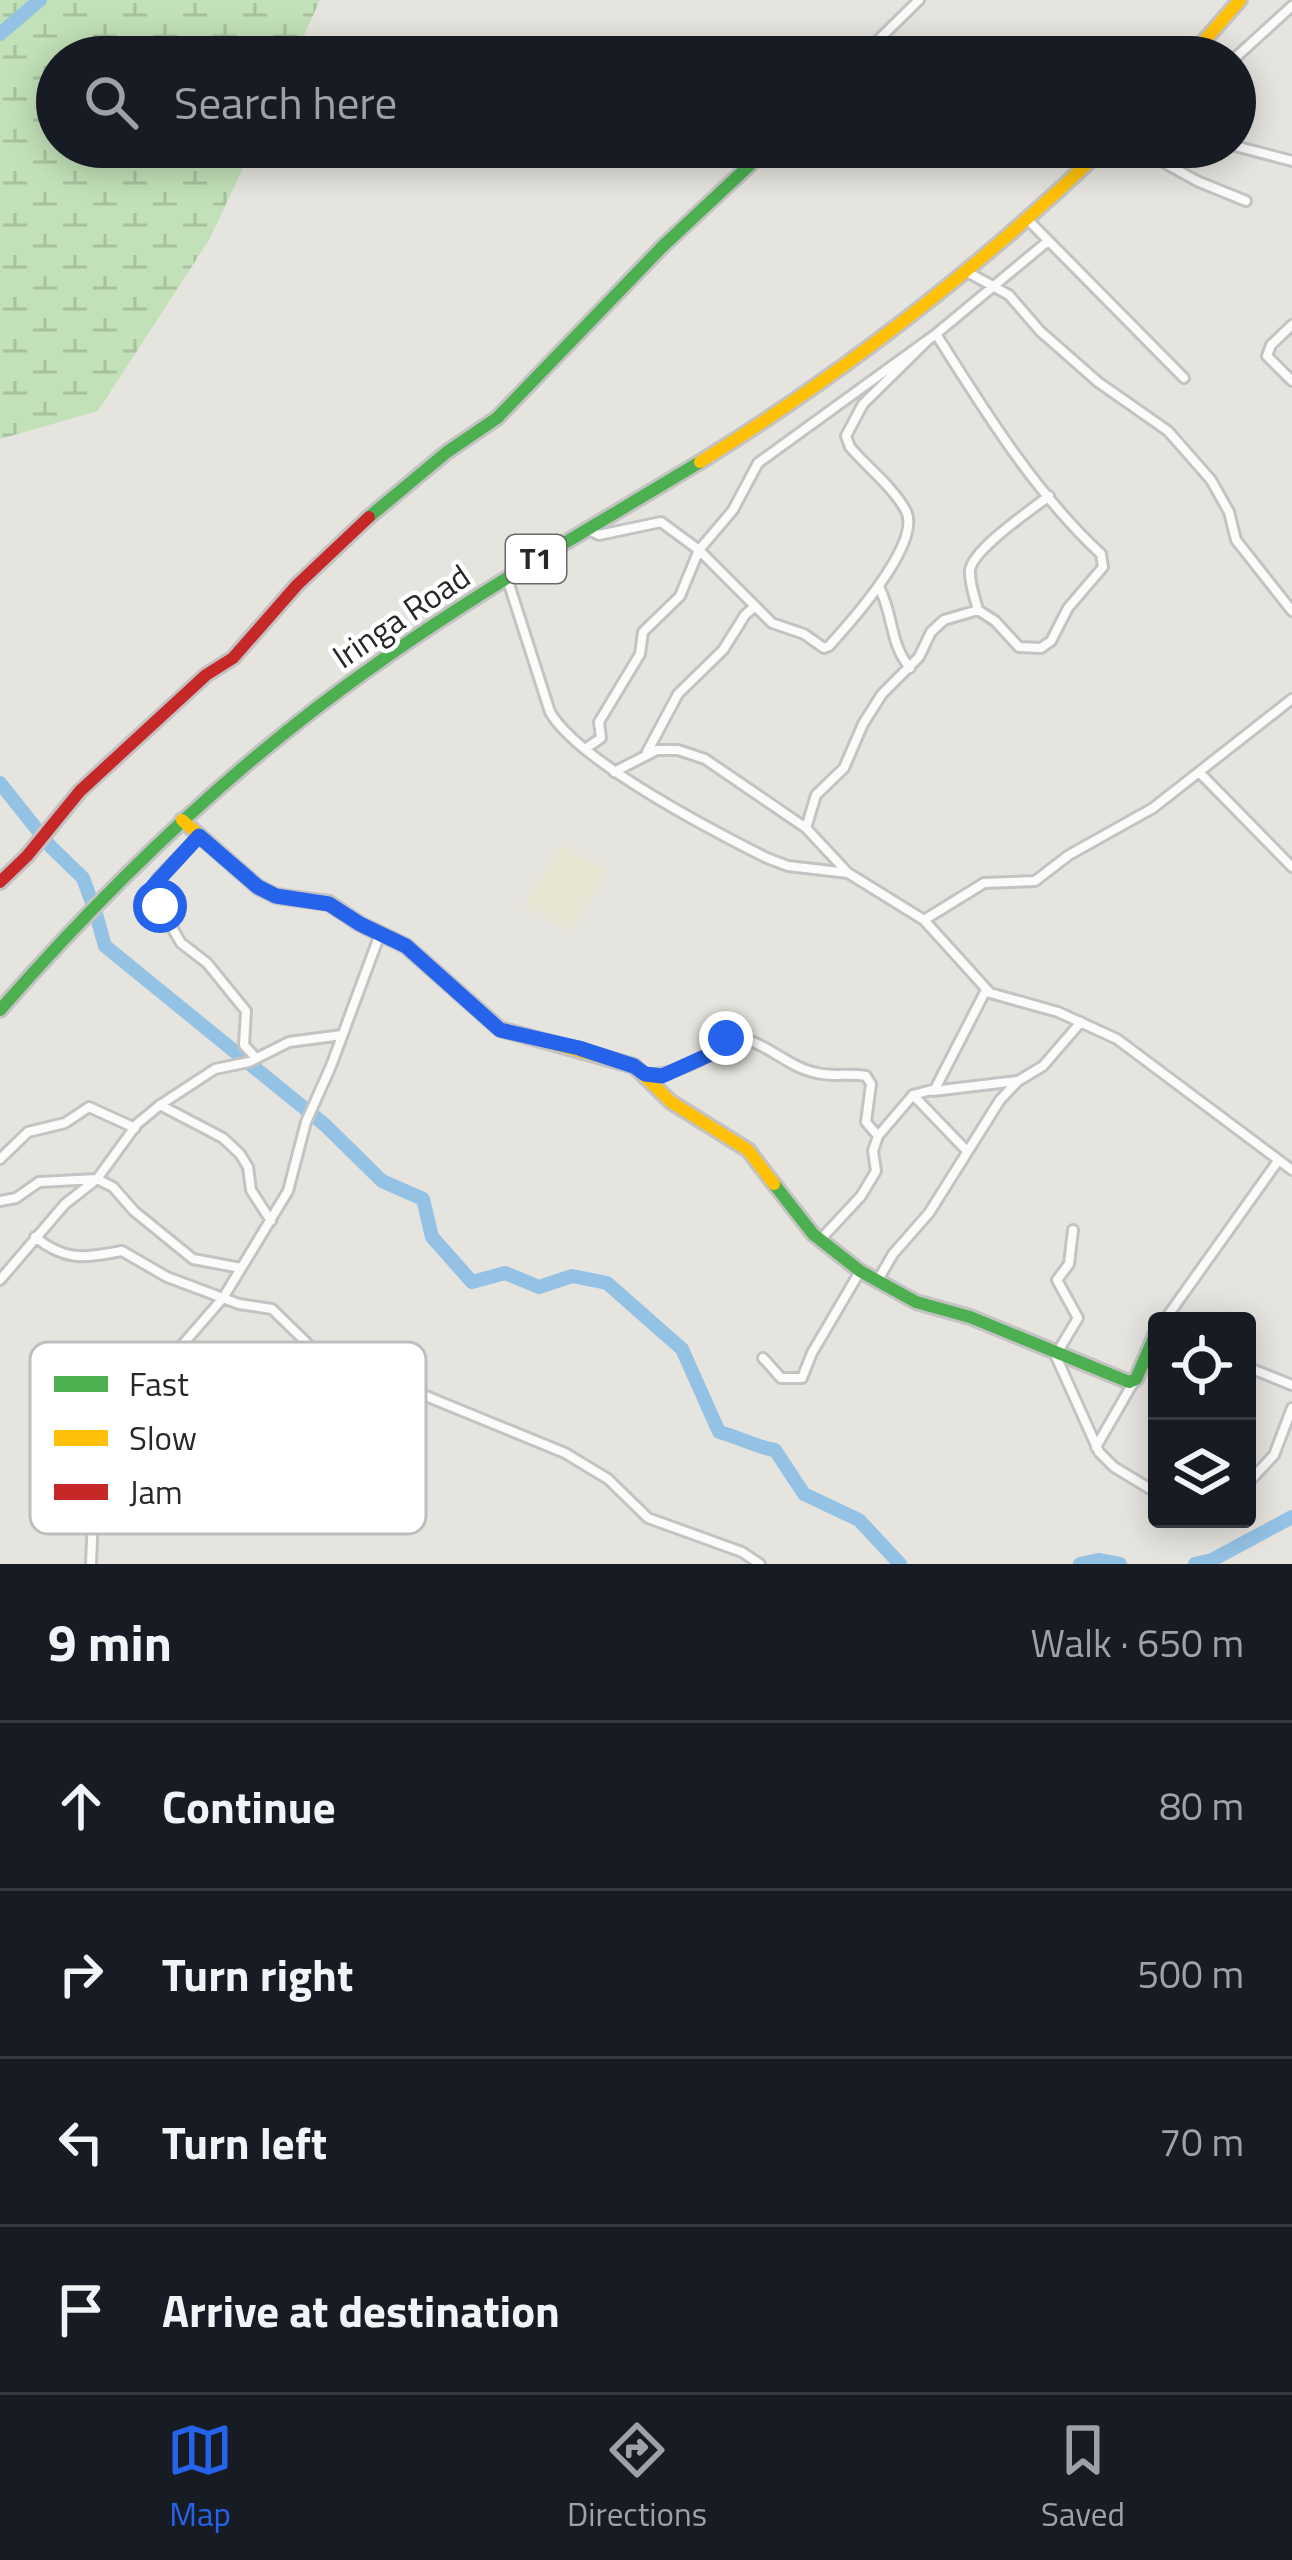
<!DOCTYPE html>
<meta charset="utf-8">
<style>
:root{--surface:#171b24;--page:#242831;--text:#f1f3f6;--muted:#9ea1a6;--line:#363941;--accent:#2563eb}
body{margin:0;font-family:"Titillium Web",sans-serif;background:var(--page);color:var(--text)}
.controls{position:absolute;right:36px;bottom:36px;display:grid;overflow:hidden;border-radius:12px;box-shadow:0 6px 30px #0003}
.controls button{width:108px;height:108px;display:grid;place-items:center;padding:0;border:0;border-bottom:3px solid var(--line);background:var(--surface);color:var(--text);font:60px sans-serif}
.stop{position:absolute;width:36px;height:36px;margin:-27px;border:9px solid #2563eb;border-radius:50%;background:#fff}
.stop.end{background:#2563eb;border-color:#fff;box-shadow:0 3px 12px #0008}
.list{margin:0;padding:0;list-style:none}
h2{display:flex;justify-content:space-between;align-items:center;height:156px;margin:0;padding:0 48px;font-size:51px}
h2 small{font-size:39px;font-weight:400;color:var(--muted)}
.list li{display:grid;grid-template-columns:78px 1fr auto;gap:36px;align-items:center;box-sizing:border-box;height:168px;padding:0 48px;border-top:3px solid var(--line)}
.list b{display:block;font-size:45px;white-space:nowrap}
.list em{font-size:39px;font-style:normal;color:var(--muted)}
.icon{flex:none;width:66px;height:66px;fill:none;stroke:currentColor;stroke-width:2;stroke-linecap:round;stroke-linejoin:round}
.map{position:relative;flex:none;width:1292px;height:1564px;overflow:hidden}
.search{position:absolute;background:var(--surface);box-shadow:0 6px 30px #0003;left:36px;right:36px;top:36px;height:132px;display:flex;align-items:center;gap:30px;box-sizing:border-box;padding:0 42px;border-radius:66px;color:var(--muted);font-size:45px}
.sheet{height:828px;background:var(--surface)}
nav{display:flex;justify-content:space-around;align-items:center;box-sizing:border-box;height:168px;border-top:3px solid var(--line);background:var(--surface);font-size:33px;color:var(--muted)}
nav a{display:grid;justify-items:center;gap:6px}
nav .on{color:var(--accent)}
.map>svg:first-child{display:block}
</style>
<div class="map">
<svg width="1292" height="1564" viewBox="0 0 1292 1564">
<defs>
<pattern id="wetland-marsh" width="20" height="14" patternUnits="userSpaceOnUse" patternTransform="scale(3)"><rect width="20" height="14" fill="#c2e1b8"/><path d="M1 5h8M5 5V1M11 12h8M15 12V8" fill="none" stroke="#a7c19e"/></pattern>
</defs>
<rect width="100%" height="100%" fill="#e6e4de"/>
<path fill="#e9e5d3" d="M 562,845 L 609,870 L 571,931 L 525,906 Z"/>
<path fill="url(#wetland-marsh)" d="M 0,0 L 320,0 L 294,57 L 57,57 L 57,147 L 253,147 L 209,240 L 98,411 L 0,439 Z"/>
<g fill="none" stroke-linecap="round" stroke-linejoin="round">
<path stroke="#94c2e5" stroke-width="14" d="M 0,34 L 40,0
M 0,783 L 51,847 L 83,878 L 91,900
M 96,914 L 105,946 L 325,1125 L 382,1181 L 423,1199 L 432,1237 L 472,1282 L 505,1273 L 539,1287 L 572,1276 L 607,1283 L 682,1349 L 719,1432 C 739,1437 755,1447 775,1450 L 804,1494 L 859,1520 L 900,1564
M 1080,1564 L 1098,1560 L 1120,1564
M 1195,1564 L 1212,1560 L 1292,1517"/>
<g stroke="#c4c3c3" stroke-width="14">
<path id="street" d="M 861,57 L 919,0
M 1235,58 L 1292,6
M 1235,146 L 1292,161
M 1136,147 L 1197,181 L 1246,201
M 1028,220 L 1184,378
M 969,273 L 1009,295 L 1040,331 L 1098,382 L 1168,431 L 1211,480 L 1229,512 L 1236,540 L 1292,611
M 1292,325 L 1271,345 L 1267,356 L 1292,381
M 591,531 L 599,535 L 661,522 L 699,550 L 772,623 L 804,634 L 824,648 L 829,646 C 850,623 922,543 906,511 C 894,488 867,467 850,447 L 846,436 L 863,404 L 928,340
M 507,578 L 550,712 C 578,761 713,831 767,858 L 788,866 L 848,873
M 879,587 C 894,615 889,643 910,668
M 978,610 C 975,598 969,583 970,570 C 973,549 1031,510 1049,496
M 585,749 L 601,738 L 599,722 L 640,654 L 643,632 L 680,596 L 699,550 L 733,510 L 758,463 L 936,334 L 1048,241
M 647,752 L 678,694 L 723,650 L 745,615 L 754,607
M 614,772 L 657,750 L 678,750 L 705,759 L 806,828 L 848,873 L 924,920 L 990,993 L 1058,1012 L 1117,1039 L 1292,1170
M 1199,772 L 1292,867
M 806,828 L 816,795 L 844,768 L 863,724 L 882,694 L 919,657 L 931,632 L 944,620 L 978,610 L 995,621 L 1019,647 L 1041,648 L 1051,641 L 1068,608 L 1103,567 L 1101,554 C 1035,493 984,410 936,334
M 199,836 L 157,879 L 153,895 L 181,943 L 207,963 L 246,1011 L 244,1045 L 256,1058
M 924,920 L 984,883 L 1035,881 L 1069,855 L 1153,808 L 1292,699
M 645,1074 C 670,1076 712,1060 726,1038 C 762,1035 784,1067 817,1073 C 833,1077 850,1073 866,1076 L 871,1084 L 866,1122 L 878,1136
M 933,1091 L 1017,1081
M 913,1095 L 967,1151
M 160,1105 L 223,1138 L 240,1154 L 248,1167 L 251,1190 L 271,1221
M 0,1159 L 28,1132 L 65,1123 L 89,1107 L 135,1128
M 0,1201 L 16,1198 L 39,1182 L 97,1179 L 113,1187 L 134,1211 L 193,1259 L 241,1268
M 35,1237 C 67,1263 87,1257 122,1251 L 167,1277 L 239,1304 L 272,1309 L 310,1346 L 351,1371 L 421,1394 L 565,1453 L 608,1479 L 648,1518 L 742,1552 L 760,1564
M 821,1239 L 861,1196 L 876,1171 L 873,1151 L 878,1136 L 913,1095 L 935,1089 L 986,990
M 0,1280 L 65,1204 L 97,1179 L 137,1124 L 160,1105 L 215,1069 L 249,1062 L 289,1042 L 342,1035
M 878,1280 L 893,1254 L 929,1213 L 1000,1100 L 1018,1081 L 1043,1066 L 1081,1022
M 1164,1321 L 1278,1161
M 1054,1352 L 1099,1452 L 1114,1467 L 1157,1493
M 1057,1353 L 1078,1318 L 1057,1280 L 1069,1264 L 1073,1230
M 763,1358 L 781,1378 L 802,1378 L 812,1353 L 859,1273
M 1247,1367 L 1292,1385
M 1096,1447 L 1133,1383
M 1247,1484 L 1274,1455 L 1292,1408
M 91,1564 L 93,1516 L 143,1390 L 223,1298 L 288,1191 L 306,1122 L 331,1066 L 380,934"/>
</g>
<g stroke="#c4c3c3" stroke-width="18">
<path id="fast" d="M 369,517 L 447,452 L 497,418 L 663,246 L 769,147
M 0,1010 C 112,882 235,763 375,665 C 479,591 591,528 700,462
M 774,1184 L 813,1234 L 860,1271 L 916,1302 L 970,1317 L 1129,1382 L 1136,1379 L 1157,1331"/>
</g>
<g stroke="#c4c3c3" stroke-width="18">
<path id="slow" d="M 1190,57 L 1240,0
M 700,462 C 847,371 980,267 1105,147
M 182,820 L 258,887 L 276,896 L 329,903 L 360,924 L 406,946 L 500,1029 L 634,1066 L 671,1102 L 748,1150 L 774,1184"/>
</g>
<g stroke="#c4c3c3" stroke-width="18">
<path id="jam" d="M 0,882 L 27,856 L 80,791 L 206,675 L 233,658 L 297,585 L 369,517"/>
</g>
<use href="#street" stroke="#fbfbfa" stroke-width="8"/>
<use href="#fast" stroke="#4caf50" stroke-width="12"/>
<use href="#slow" stroke="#ffc107" stroke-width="12"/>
<use href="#jam" stroke="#c62828" stroke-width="12"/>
</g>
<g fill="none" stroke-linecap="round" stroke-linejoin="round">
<path stroke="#2563eb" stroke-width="15" d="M 160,906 L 153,895 L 153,886 L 199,836 L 258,887 L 276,896 L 329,904 L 360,924 L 406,946 L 500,1030 L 579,1048 L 634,1066 L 645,1074 L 662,1076 L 713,1053 L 726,1038"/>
</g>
<g text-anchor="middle" stroke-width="9" stroke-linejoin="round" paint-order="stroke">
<rect fill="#fff" stroke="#686868" stroke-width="3" x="506" y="535" width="60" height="48" rx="9"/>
<g font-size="30" font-weight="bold" fill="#282828">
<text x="536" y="569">T1</text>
</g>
<g font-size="33" fill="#282828" stroke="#fff">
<text transform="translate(401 616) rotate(-34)" y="12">Iringa Road</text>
</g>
</g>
<rect x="30" y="1342" width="396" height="192" rx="18" fill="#fff" stroke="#bebebe" stroke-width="3"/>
<rect x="54" y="1376" width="54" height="16" fill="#4caf50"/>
<rect x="54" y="1430" width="54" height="16" fill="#ffc107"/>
<rect x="54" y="1484" width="54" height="16" fill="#c62828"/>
<g font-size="33" fill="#282828">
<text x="129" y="1396">Fast</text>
<text x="129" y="1450">Slow</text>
<text x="129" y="1504">Jam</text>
</g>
</svg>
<div class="controls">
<button><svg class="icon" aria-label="locate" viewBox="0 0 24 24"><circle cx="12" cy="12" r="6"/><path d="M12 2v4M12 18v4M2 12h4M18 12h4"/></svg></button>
<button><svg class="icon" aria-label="layers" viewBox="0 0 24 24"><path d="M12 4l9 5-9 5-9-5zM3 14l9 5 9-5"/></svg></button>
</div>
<div class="stop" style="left:160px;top:906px"></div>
<div class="stop end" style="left:726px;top:1038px"></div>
<div class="search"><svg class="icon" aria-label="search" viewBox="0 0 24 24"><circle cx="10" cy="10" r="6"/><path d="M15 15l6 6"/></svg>Search here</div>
</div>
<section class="sheet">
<h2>9 min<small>Walk · 650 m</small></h2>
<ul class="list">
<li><svg class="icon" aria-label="ahead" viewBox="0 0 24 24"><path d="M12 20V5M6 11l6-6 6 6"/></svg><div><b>Continue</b></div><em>80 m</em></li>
<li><svg class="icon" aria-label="right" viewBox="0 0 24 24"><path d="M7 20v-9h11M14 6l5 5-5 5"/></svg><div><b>Turn right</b></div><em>500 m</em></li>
<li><svg class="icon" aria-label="left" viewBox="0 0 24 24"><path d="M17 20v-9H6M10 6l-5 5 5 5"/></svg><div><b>Turn left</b></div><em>70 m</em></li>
<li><svg class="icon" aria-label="arrive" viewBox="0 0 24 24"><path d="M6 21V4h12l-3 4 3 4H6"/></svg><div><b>Arrive at destination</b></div></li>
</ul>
</section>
<nav>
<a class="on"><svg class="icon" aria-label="map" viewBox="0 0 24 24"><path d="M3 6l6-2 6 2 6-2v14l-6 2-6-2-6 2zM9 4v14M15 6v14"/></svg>Map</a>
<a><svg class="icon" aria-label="directions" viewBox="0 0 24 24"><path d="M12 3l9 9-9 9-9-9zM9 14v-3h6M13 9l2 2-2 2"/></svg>Directions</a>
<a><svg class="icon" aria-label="saved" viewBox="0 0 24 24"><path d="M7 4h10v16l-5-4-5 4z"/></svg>Saved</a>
</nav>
